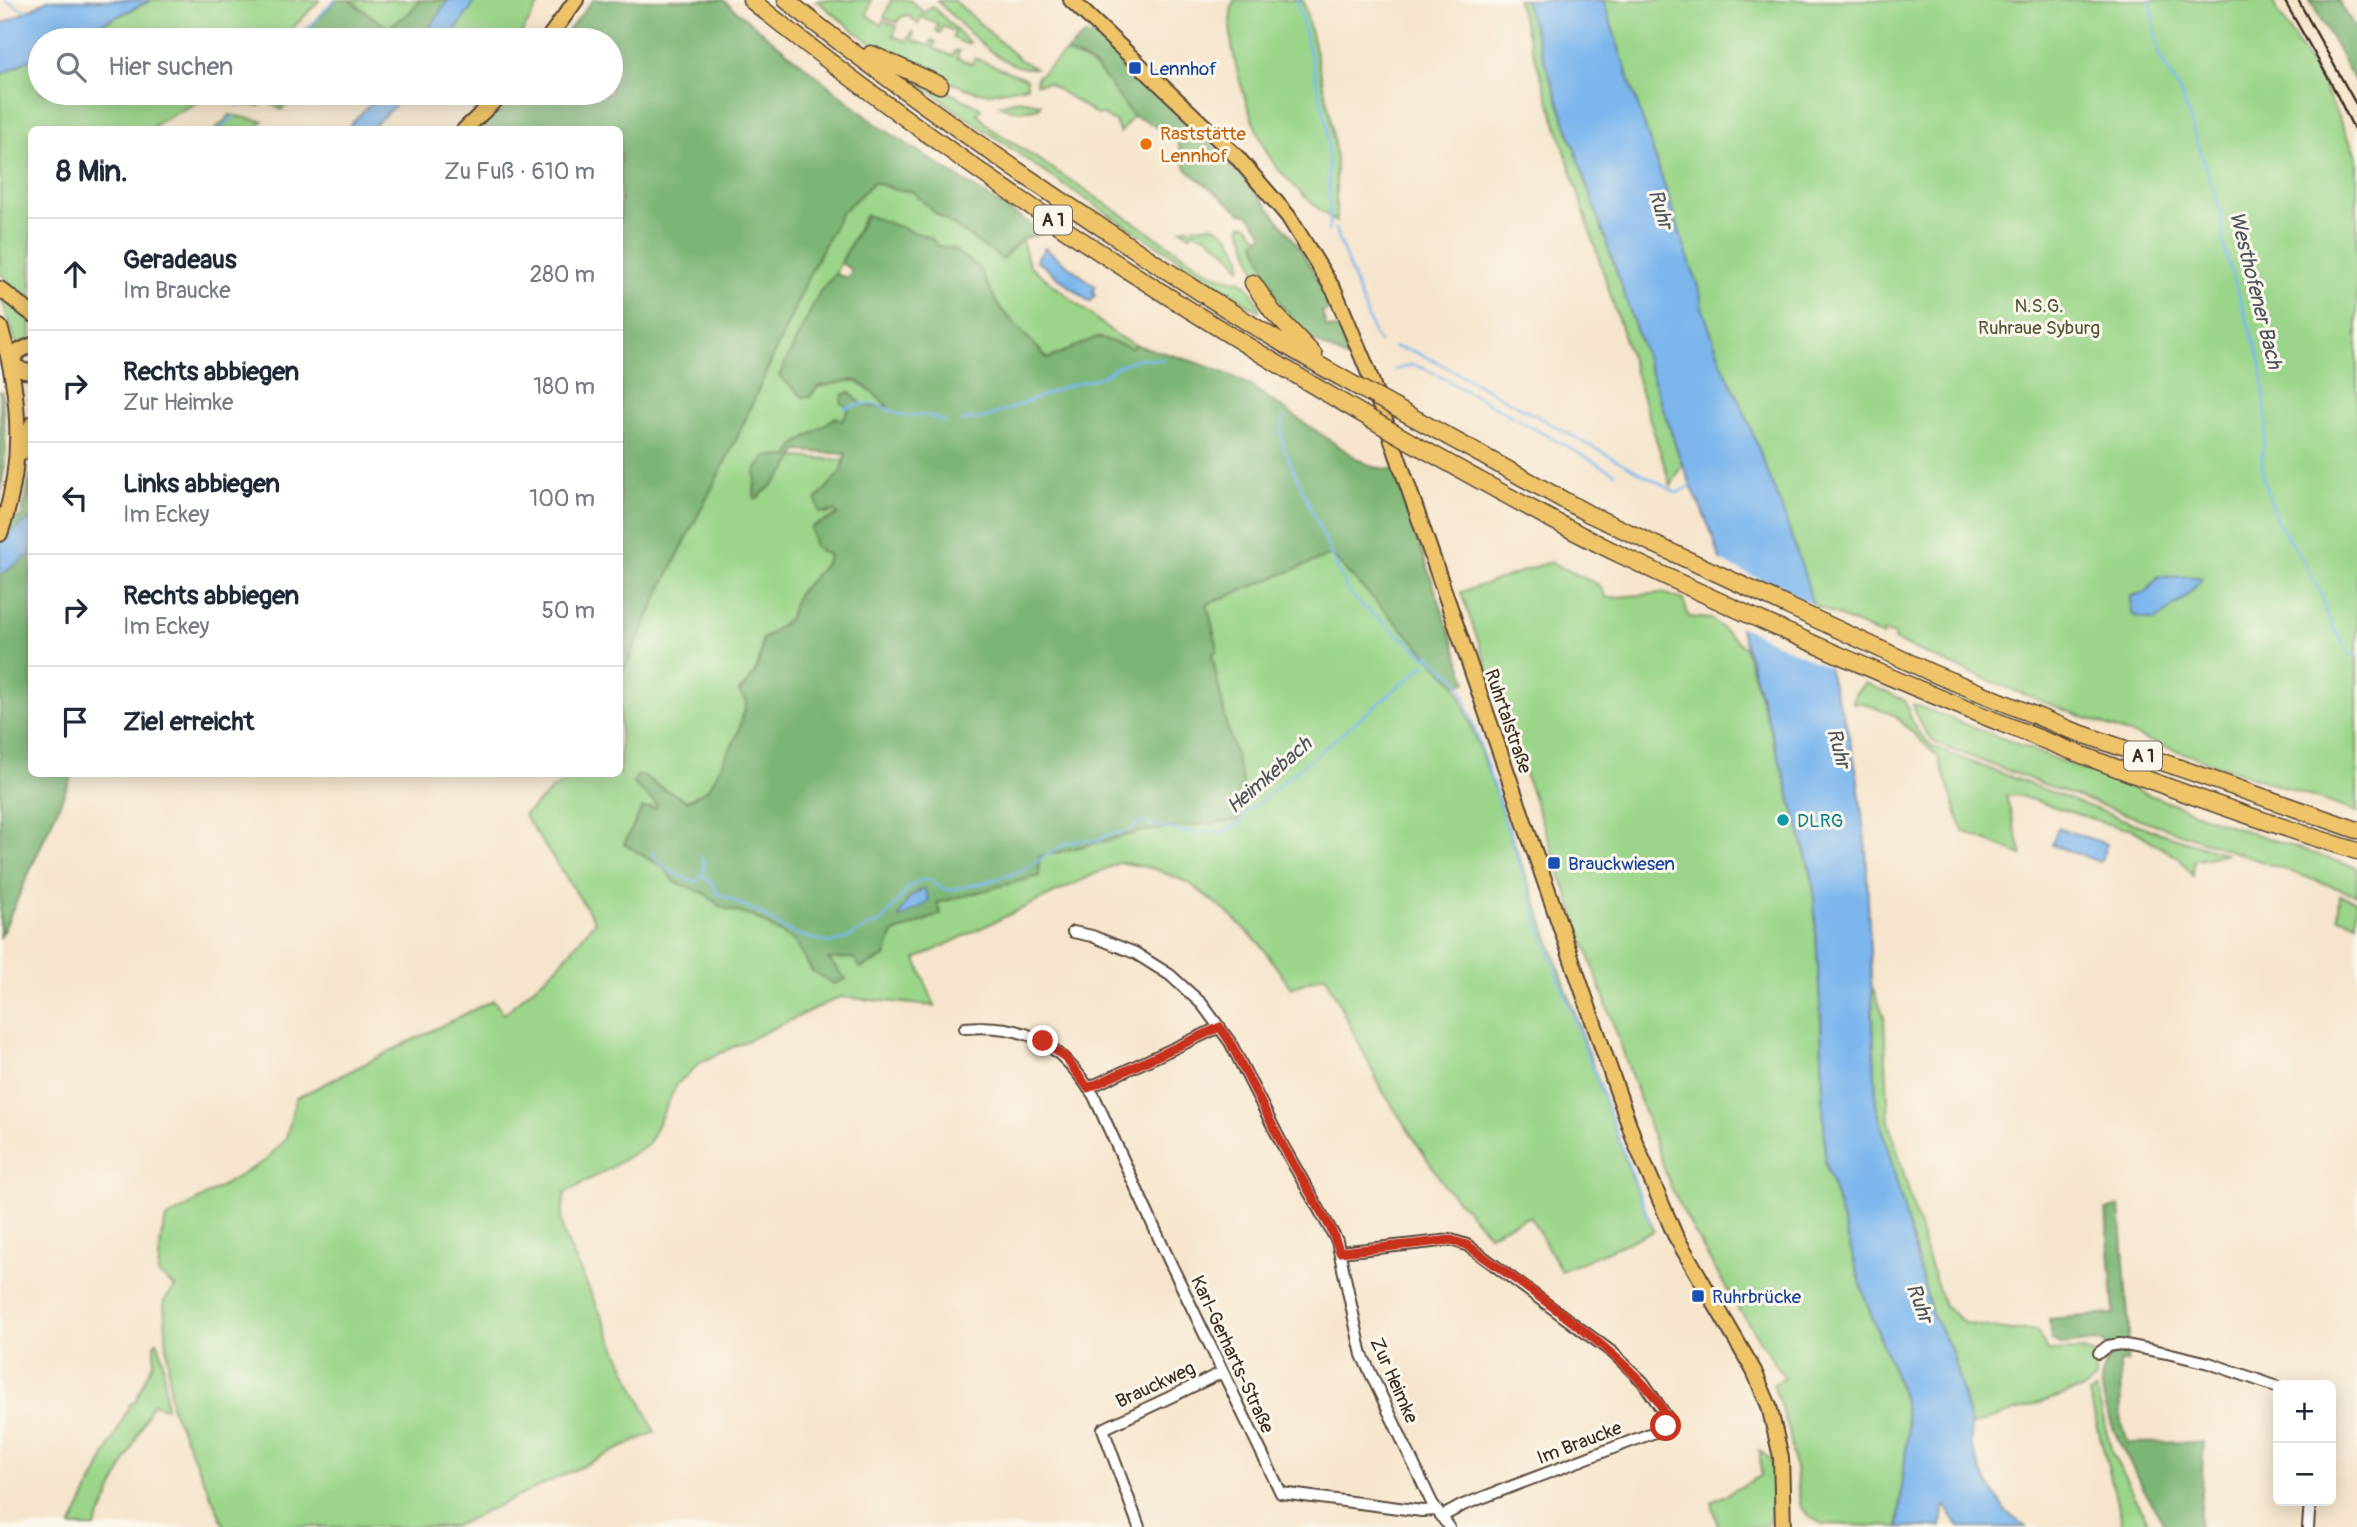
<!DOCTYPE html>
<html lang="de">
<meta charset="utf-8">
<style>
:root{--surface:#fff;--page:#f6f6f7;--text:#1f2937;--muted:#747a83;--line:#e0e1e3}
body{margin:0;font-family:Pangolin,sans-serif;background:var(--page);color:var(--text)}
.controls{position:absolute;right:21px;bottom:21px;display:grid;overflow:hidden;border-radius:10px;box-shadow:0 4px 18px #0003}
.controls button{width:63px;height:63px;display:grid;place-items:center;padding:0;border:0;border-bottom:2px solid var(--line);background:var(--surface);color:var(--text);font:35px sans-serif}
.stop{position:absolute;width:21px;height:21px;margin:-16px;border:5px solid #c8321e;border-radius:50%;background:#fff}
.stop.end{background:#c8321e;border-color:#fff;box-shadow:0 2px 7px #0008}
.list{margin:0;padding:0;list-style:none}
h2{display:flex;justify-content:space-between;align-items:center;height:91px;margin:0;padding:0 28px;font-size:30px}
h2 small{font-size:23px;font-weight:400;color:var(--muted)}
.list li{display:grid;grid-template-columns:46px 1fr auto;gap:21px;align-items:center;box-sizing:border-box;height:112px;padding:0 28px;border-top:2px solid var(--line)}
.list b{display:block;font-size:26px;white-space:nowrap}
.list p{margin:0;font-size:23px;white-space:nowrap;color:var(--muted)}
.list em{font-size:23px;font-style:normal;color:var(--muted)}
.icon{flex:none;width:38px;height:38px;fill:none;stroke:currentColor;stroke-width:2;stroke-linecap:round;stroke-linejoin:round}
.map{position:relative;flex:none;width:2357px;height:1527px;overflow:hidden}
.search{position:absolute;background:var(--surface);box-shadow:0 4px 18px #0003;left:28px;top:28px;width:595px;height:77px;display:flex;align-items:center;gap:18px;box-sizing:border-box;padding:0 24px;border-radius:38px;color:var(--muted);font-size:26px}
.panel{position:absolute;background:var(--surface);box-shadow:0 4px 18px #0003;left:28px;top:126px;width:595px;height:651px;border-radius:10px}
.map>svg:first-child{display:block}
</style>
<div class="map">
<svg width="2357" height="1527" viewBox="0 0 2357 1527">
<rect width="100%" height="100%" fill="#fbf7ec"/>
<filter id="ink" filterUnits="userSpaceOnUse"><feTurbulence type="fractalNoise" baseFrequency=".0143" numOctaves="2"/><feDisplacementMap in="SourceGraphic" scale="14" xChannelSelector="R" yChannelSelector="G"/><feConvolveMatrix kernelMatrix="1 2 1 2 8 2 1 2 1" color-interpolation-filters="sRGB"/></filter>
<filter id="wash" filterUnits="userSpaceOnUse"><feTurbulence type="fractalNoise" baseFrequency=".00686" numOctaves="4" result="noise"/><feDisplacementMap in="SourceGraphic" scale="28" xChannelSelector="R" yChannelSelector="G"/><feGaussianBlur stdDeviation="1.57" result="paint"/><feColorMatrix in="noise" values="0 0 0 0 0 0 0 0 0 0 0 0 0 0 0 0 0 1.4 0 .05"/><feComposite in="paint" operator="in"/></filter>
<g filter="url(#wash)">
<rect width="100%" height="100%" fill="#f6e5cc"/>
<path fill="#9ad589" stroke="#6a8054" stroke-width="2" d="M 152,0 L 320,0 L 281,40 L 67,40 Z
M 350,0 L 420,0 L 409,13 L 388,28 Z
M 476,0 L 541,0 L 518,40 L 449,40 Z
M 816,0 L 871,0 L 867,15 L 881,25 L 883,21 L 897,26 L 893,36 L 907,41 L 912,32 L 914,33 L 912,40 L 930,46 L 932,40 L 936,42 L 933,48 L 952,56 L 956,50 L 959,51 L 957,58 L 972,64 L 975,58 L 1027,79 L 1027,86 L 991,93 L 977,92 L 905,66 L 856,32 Z
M 891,0 L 910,0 L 924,13 L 932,6 L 970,43 L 966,44 L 953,38 L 955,32 L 943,26 L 940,33 L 936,31 L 938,24 L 921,17 L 918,24 L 908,15 L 902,16 L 897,22 L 884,18 Z
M 954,0 L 1020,60 L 1035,68 C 1002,73 959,21 937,1 Z
M 1234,0 L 1303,0 L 1330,113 L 1336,159 L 1336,222 C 1315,208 1280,175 1268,154 C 1250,121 1220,35 1234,0 Z
M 1517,0 L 1524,0 L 1682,464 L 1671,486 Z
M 1584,0 L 2271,0 L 2322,84 L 2357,156 L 2357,812 C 2201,760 2044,707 1894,640 L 1896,635 L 1884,632 L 1883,636 L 1812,604 Z
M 1065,53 C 1101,62 1112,88 1133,116 L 1120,133 L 1115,121 L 1113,121 L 1102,114 L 1097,115 L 1048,83 L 1036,84 L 1037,77 Z
M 40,54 L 40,93 L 214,93 L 154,125 L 157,129 L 32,130 L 31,302 L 12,287 L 0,272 L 0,75 Z
M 919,84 L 950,93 L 979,107 L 981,110 L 977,113 L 989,127 L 1211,273 L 1236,281 L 1239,279 L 1249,288 L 1260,308 L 1259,311 L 1053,178 Z
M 1018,100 L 1041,104 L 1039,108 C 1024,111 1012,113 999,105 Z
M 230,115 L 263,121 L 255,129 L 216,129 Z
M 874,182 L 896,190 L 912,191 L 934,212 L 1022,239 L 1029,265 L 1117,336 L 1136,345 L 1132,348 L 1097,337 L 1048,359 L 999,307 L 953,249 L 938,246 L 864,217 L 835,274 L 820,291 L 810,397 L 818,387 C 860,378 854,377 888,403 L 889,406 C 870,408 861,408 850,392 L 850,408 L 841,421 L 837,417 L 794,446 L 790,456 L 756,470 L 754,496 L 756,499 L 795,457 L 846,460 L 840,473 L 817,500 L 826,514 L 835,511 L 838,515 L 832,520 L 819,551 L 829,554 L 826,563 L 797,595 L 789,619 L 762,640 C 760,664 757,675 739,691 L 747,702 L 737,736 L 709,789 L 687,801 C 672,792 656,787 643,775 L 651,799 L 657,805 L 655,808 L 650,807 L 624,844 L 664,868 L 675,882 L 704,893 L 721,907 L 754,917 L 795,942 L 812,971 L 827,959 L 855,958 L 861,968 L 885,957 L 892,934 L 941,914 L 937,903 L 1039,876 L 1039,857 L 1144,831 L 1239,820 L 1226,722 L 1212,655 L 1217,651 L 1217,645 L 1206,605 L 1331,554 L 1456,685 L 1543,922 L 1631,1176 L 1654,1231 L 1561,1271 L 1530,1216 L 1489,1234 L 1446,1188 L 1382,1090 L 1325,975 L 1291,988 L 1260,944 L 1227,912 L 1189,883 L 1155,869 L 1120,862 L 916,959 L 935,1006 L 840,997 L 701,1062 L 677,1084 L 648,1144 L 612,1167 L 565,1193 L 561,1220 L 564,1235 L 655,1432 L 453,1527 L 225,1527 L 171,1407 L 164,1301 L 175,1287 L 158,1274 L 161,1238 L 166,1219 L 266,1160 L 286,1138 L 296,1098 L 493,1000 L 504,1014 L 559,965 L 595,921 L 524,815 L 554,788 L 572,778 L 575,774 L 620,774 L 620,678 L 664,583 L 736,440 L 809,275 L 841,213 Z
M 1242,224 L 1249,226 L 1259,238 L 1255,242 L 1305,336 C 1289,324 1265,293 1257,275 C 1251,259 1248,243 1240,228 Z
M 1211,225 C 1227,229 1246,253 1240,268 C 1231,253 1210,234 1193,232 L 1190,235 L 1181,229 Z
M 4,298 L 31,318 L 31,341 L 16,343 L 2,300 Z
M 1550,562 L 1599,585 L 1607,598 L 1663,593 L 1683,600 L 1689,617 L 1711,619 L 1745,648 L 1784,775 L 1813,881 L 1821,1021 L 1825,1160 L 1866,1301 L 1903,1396 L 1908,1430 L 1898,1527 L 1823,1524 L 1811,1518 L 1801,1507 L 1789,1430 L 1773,1384 L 1785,1378 C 1742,1316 1703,1254 1670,1185 L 1461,592 Z
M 1865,683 L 1904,700 L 1916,730 L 1934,748 L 2154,831 L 2226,854 L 2194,861 L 2193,876 L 2180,859 L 2130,828 L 2121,828 L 2020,796 L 2006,796 L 2022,855 L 1963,831 L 1938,757 L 1894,715 L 1863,703 L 1853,703 L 1855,694 Z
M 1913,704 L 2217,821 L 2357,868 L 2357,895 L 2086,800 L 1937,744 C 1924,731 1917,722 1913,704 Z
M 2340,895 L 2357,901 L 2357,923 L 2338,917 Z
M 1872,987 L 1884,1016 L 1889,1121 L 1927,1256 L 1944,1305 L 1965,1323 L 2004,1330 L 2036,1330 L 2048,1351 L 2084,1350 L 2095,1355 L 2095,1380 L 2087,1387 L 1971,1426 L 1951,1349 L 1931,1312 L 1876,1104 Z
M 157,1341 C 166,1361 164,1386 166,1408 L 152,1404 L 95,1527 L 71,1527 L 130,1404 L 135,1402 L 154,1361 L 154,1345 Z
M 2096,1390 L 2112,1453 L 2151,1527 L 2121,1527 L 2122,1521 L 2089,1394 Z
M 1760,1451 L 1771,1460 C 1773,1476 1783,1523 1759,1527 C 1746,1527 1731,1527 1718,1527 L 1712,1502 L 1761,1476 Z"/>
<path fill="#7bb675" stroke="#5b704a" stroke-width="2" d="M 336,0 L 349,0 L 388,28 L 409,13 L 420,0 L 448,0 L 421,40 L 297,40 Z
M 593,0 L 723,0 L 876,124 L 1044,233 L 1022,239 L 1002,259 L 934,212 L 912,191 L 896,190 L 874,182 L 841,213 L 809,275 L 736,440 L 664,583 L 620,678 L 620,130 L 478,129 L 510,103 L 518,93 L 611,93 L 611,40 L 561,40 Z
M 2310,0 L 2338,0 L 2357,31 L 2357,85 Z
M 1085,35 L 1097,38 C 1168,104 1243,167 1298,246 C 1310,264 1319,284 1329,303 L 1330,310 L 1322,312 L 1326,327 L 1338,329 L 1350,360 L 1305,336 L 1276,296 L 1255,242 L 1264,234 L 1249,215 L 1240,212 L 1186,169 L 1177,140 L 1146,121 L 1133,116 L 1098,69 L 1083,58 L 1065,53 Z
M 247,93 L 302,93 L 281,110 L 266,100 L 259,106 L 237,104 Z
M 866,215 L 931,238 L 938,246 L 953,249 L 979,268 L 999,307 L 1048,359 L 1097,337 L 1132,348 L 1136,345 C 1174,356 1214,365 1249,385 L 1359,460 L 1373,467 L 1394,470 L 1467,682 L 1456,685 L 1331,555 L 1207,604 L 1217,645 L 1217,651 L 1212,655 L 1226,722 L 1243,784 L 1238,793 L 1239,820 L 1144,831 L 1039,857 L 1039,876 L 937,903 L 941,914 L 892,934 L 885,957 L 860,968 L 854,958 L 828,959 L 846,979 L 834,984 L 812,971 L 795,942 L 754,917 L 721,907 L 704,893 L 675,882 L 664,868 L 624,844 L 642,808 L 655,808 L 657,805 L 633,783 L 637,776 L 643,775 C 656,787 672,792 687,801 L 709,788 L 737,736 L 747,702 L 739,692 C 757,675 760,665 762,640 L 789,619 L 797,595 L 826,563 L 829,555 L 814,546 L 811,527 L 838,515 L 835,511 L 820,513 L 816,500 L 840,473 L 846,454 L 797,451 C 792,468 770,488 756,499 L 754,496 L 756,470 L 766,456 L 790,456 L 794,446 L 836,417 L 842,421 L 849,409 L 841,402 L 843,395 L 850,392 C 861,408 870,408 888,406 L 860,382 L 853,380 L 818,387 L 810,397 L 803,397 L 779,376 L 820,291 L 835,274 L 847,278 L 852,270 L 841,263 Z
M 0,391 L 2,391 L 6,451 L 0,499 Z
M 31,474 L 32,774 L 73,774 L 0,938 L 0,515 L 21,518 Z
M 2120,1206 L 2129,1330 L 2127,1362 L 2120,1362 L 2121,1420 L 2128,1443 L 2204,1442 L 2199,1527 L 2166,1527 C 2144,1489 2100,1420 2101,1376 C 2102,1369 2108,1362 2111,1356 L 2105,1343 L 2087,1342 L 2062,1345 L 2051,1339 L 2049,1319 L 2114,1314 L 2106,1210 Z"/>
<path fill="#7cb6ed" stroke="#5c7086" stroke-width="2" d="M 48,0 L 152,0 L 67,40 L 40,40 L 40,54 L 0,75 L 0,25 Z
M 448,0 L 476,0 L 449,40 L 422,40 Z
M 1524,0 L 1603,0 L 1701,296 L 1701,304 L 1722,364 L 1744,411 L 1782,509 L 1806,579 L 1833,686 L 1846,723 L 1857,773 L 1866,849 L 1876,1104 L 1931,1312 L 1951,1349 L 1971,1426 L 1971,1444 L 1981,1472 L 2006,1512 L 2026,1527 L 1959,1527 L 1946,1506 L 1943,1508 L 1941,1527 L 1898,1527 L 1908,1430 L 1903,1396 L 1866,1301 L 1825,1160 L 1821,1021 L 1813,881 L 1784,775 L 1713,536 L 1682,464 Z
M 381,93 L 408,93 L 370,129 L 346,129 Z
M 1045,248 L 1096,287 L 1092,292 L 1095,295 L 1090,302 L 1036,260 Z
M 31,519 L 31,554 L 0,575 L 0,540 Z
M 2158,576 C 2174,578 2188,575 2202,578 C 2193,593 2170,610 2155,621 L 2132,615 L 2131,596 L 2147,592 Z
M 2058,828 L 2107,844 L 2100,862 L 2052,845 Z
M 924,888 L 929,899 L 927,903 L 900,918 L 899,916 L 909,898 Z"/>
<path fill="#f6e5cc" d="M 1716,559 L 1816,606 L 1832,669 L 1735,624 Z"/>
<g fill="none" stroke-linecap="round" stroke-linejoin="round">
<path stroke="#7cb6ed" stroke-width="2.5" d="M 6,0 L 27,12
M 1297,0 L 1327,124 L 1330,221 L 1328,231
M 2151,0 L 2159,56 L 2181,93 L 2222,217 L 2225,253 L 2261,363 L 2267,426 L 2262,454 L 2263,479 L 2277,521 L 2303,561 L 2323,597 L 2325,611 L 2348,653 L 2357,656
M 297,40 L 334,0
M 237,106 L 250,93
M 219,130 L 234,116
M 1335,229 L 1374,334 L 1379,342
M 1394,347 L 1413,351 L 1437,362 L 1677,493 L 1692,485
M 1395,370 L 1412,365 L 1426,369 L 1615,473
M 844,408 L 864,404 L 877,405 L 901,415 L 928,416 L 945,422
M 1284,417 L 1281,435 L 1284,448 L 1347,590 L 1360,604 L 1427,657
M 962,421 L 988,417 L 1067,386 L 1101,377 L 1116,367 L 1139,358 L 1164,360
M 1428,655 L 1458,680 L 1463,694 L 1543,935 L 1650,1223
M 652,852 C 661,868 677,876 695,882 L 703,875 L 704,864 L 701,857
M 703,875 L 714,885 L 717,893 L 761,914 L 782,928 L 801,936 L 832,943 L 846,939 L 871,925 L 878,924 C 896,911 904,881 929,879 L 938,886 L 948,890 L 979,884 L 1020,872 L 1065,844 L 1077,841 L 1099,841 L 1103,836 L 1125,832 L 1141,822 L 1182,832 L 1223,831 L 1240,824 L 1243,815 L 1426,664"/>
</g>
</g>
<g filter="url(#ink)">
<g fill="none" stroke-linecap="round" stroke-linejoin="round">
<g stroke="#574638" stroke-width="14">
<path id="minor" d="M 1073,932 L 1092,936 L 1135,953 L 1170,975 L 1202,1004 L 1230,1042 L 1283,1146 L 1337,1241 L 1362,1355 L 1432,1503 L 1449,1527
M 965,1028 C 1029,1023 1060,1044 1094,1096 L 1169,1260 L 1281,1493 L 1422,1511 L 1436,1510
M 1088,1088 L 1220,1027
M 1340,1252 L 1451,1240 L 1467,1245 L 1613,1353 L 1643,1382 L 1667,1417 L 1667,1422 L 1663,1429 L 1463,1505 L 1441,1517
M 2099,1353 L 2108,1346 L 2120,1344 L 2167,1353 L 2209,1363 L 2278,1387
M 1139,1527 L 1103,1429 L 1223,1372
M 2308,1527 L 2310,1501"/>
</g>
<g stroke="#574638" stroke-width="18">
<path id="major" d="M 1071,0 L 1236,156 L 1288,216 L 1335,292 L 1368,371 L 1635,1142 L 1675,1235 L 1754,1371 L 1769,1406 L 1781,1457 L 1783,1527
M 547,40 L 576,0
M 464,130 L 503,93
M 0,289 L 32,314
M 0,327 C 22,396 24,466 0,534
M 10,363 L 19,351 L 32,345
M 10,363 L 24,371 L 32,372
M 22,453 L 32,424"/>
</g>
<g stroke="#574638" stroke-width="19">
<path id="highway" d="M 751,0 C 945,156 1153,293 1369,418
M 786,0 C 887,81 993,155 1101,227 C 1185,283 1269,338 1358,387
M 871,54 L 940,85
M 1253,283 L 1272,311 L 1314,355
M 1396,408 L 1589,514 L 1932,673 L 2068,729 L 2357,830
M 1407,440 C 1478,479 1548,520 1621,555 C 1861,670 2104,772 2357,851"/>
</g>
<use href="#minor" stroke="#fff" stroke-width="10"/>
<use href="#major" stroke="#efc469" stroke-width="14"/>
<use href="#highway" stroke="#efc469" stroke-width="16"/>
<path stroke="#3b2a1e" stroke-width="2.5" d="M 2284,0 L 2330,81 L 2357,135
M 2298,0 L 2357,106"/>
<g stroke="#574638" stroke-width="19" stroke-linecap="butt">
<path id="highway-bridge" d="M 1358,387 L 1396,408
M 1369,418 L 1407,440"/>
</g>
<use href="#highway-bridge" stroke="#efc469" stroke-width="16"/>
</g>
</g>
<g fill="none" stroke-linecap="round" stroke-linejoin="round" filter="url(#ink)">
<path stroke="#c8321e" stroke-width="9" d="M 1043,1041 L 1065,1057 L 1088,1088 L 1220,1027 L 1230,1042 L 1283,1146 L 1331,1229 L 1340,1252 L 1451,1240 L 1467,1245 C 1501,1270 1677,1387 1666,1426"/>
</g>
<g fill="#1a4fb4" stroke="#fbf7ec" stroke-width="2.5">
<rect x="1128" y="61" width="14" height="14" rx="3.5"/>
<rect x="1547" y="856" width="14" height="14" rx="3.5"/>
<rect x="1691" y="1289" width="14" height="14" rx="3.5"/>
</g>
<circle fill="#e8710a" stroke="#fbf7ec" stroke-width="2.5" cx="1146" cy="144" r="7"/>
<circle fill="#0f9aa8" stroke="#fbf7ec" stroke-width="2.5" cx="1783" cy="820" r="7"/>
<g text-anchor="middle" stroke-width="6" stroke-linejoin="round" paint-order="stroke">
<g fill="#fbf7ec" stroke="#75685c" stroke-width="2">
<rect x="1034" y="205.5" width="38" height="29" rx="5"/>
<rect x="2124" y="741.5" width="38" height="29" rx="5"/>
</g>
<g font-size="18" font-weight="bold" fill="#3b2a1e">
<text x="1053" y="226">A 1</text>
<text x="2143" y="762">A 1</text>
</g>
<g font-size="19" fill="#164399" stroke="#fbf7ec" text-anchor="start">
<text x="1149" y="75">Lennhof</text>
<text x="1568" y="870">Brauckwiesen</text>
<text x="1712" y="1303">Ruhrbrücke</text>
</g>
<g font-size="19" fill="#c56008" stroke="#fbf7ec" text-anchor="start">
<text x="1160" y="140">Raststätte<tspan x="1160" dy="22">Lennhof</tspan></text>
</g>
<g font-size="19" fill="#535539" stroke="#fbf7ec">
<text x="2039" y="312">N.S.G.<tspan x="2039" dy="22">Ruhraue Syburg</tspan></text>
</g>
<g font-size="19" fill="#3b2a1e" stroke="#fbf7ec">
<text transform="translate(1509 721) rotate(71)" y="7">Ruhrtalstraße</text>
<text transform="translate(1233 1354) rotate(65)" y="7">Karl-Gerharts-Straße</text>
<text transform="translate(1395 1380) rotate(66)" y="7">Zur Heimke</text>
<text transform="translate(1155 1384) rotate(-25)" y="7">Brauckweg</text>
<text transform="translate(1579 1442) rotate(-21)" y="7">Im Braucke</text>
</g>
<g font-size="19" fill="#0d838f" stroke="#fbf7ec" text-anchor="start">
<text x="1797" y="827">DLRG</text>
</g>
<g font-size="21" font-style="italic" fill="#4e545c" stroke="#fbf7ec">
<text transform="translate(1661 209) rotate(73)" y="7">Ruhr</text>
<text transform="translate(2256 290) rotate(76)" y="7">Westhofener Bach</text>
<text transform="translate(1839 748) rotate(75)" y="7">Ruhr</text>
<text transform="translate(1269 775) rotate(-41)" y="7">Heimkebach</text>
<text transform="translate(1920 1303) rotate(69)" y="7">Ruhr</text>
</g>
</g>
</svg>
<div class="controls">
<button>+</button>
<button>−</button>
</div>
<div class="stop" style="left:1666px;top:1426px"></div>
<div class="stop end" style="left:1043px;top:1041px"></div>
<div class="search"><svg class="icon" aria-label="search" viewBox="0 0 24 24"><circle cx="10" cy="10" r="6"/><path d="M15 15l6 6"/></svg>Hier suchen</div>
<section class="panel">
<h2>8 Min.<small>Zu Fuß · 610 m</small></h2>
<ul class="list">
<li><svg class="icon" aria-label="ahead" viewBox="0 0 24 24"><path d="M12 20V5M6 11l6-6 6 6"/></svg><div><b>Geradeaus</b><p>Im Braucke</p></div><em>280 m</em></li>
<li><svg class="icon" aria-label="right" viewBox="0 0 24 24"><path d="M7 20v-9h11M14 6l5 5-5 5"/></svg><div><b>Rechts abbiegen</b><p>Zur Heimke</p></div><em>180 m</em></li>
<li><svg class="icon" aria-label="left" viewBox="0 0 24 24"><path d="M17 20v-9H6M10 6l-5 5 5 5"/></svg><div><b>Links abbiegen</b><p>Im Eckey</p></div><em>100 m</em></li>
<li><svg class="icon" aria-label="right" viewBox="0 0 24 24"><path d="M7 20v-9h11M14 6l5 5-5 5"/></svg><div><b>Rechts abbiegen</b><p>Im Eckey</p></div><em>50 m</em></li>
<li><svg class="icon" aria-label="arrive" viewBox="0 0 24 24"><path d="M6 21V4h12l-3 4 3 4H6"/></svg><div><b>Ziel erreicht</b></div></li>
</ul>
</section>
</div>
